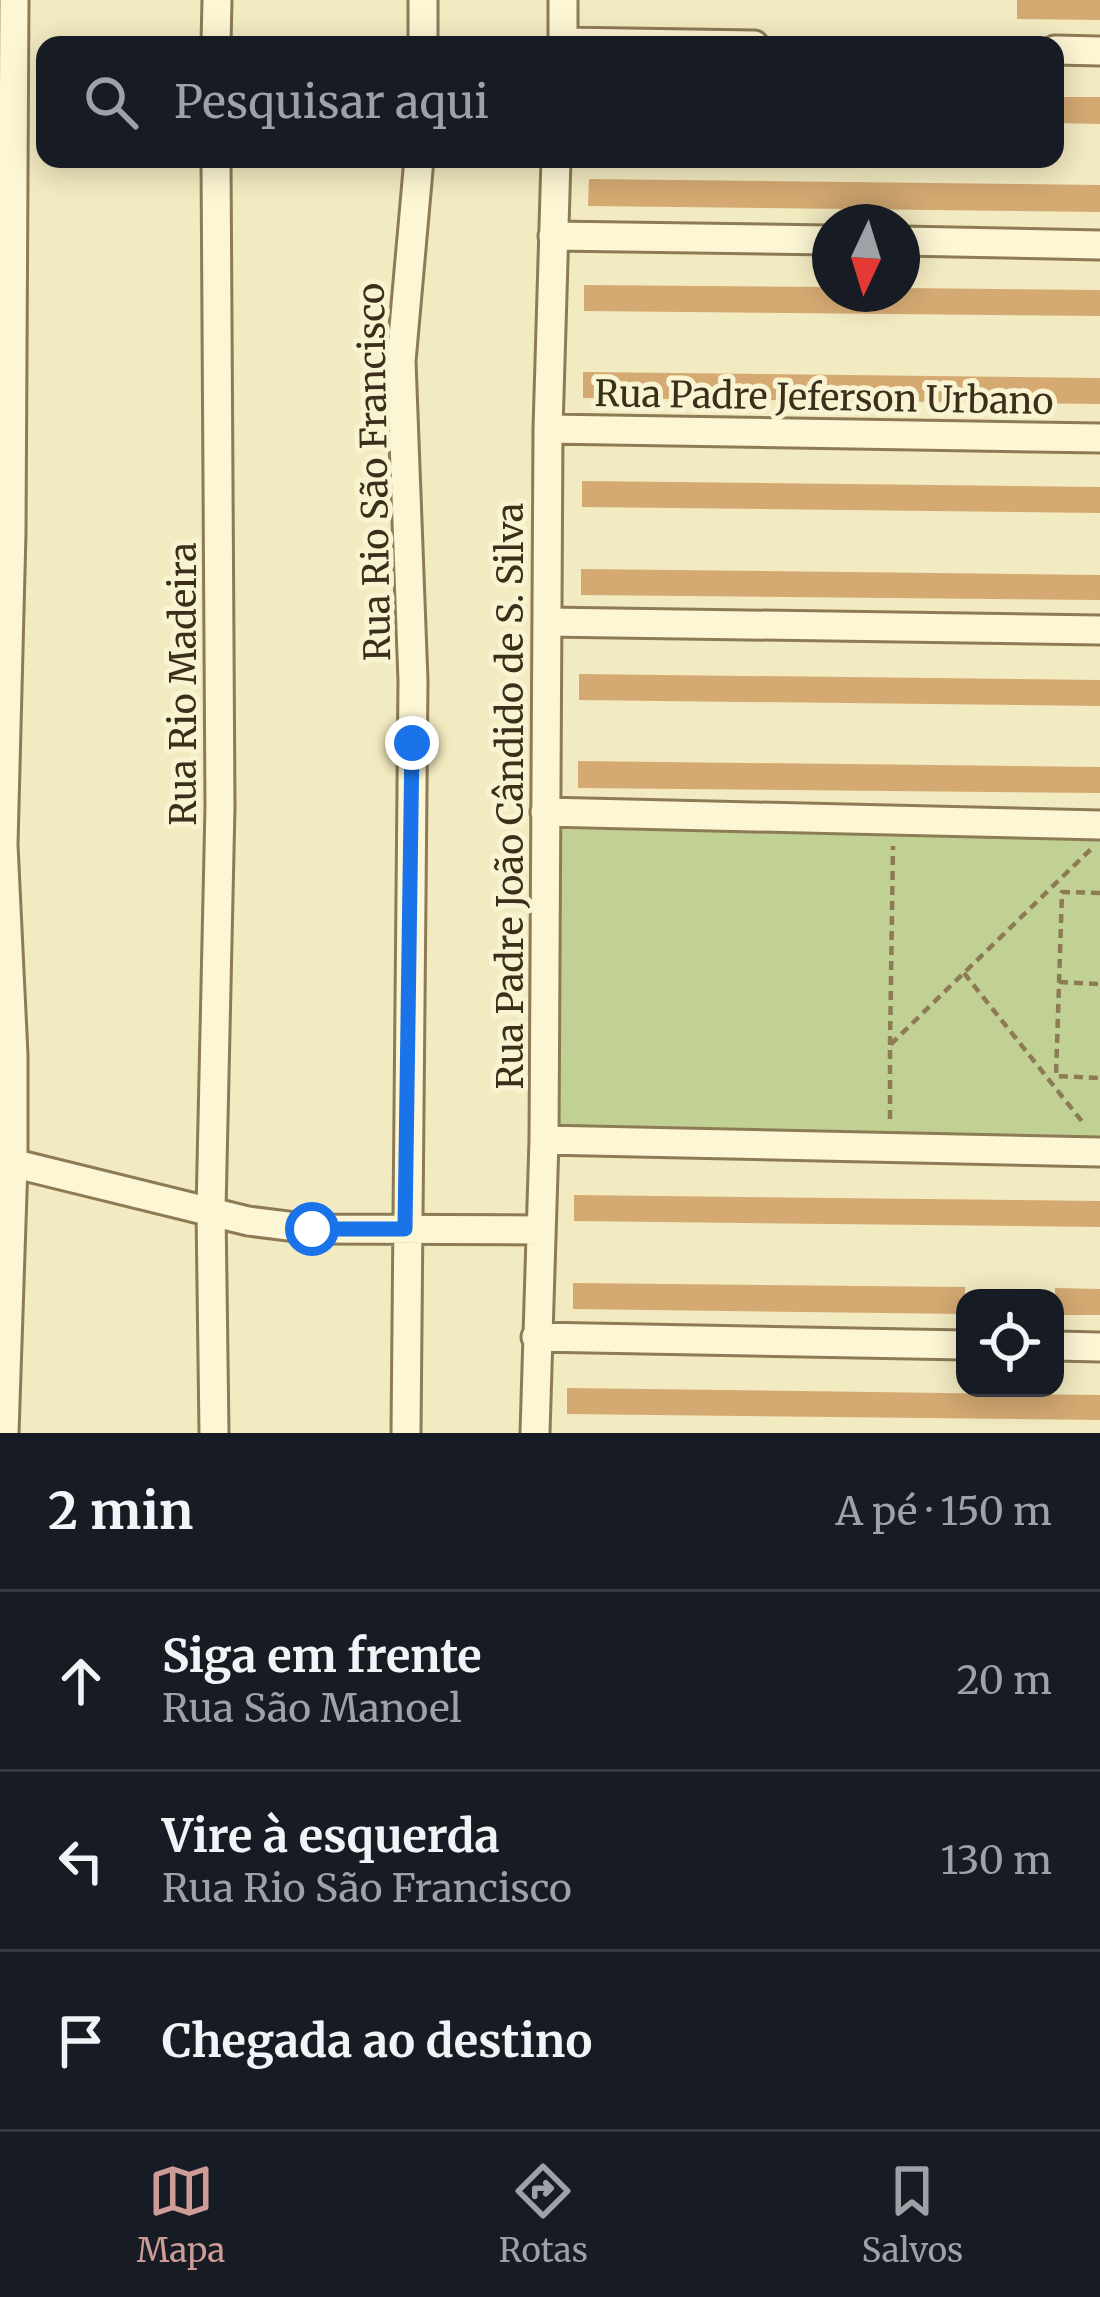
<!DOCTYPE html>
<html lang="pt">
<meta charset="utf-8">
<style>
:root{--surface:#171b24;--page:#20242c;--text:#f1f3f6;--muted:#9ea1a6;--line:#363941;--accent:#cd9c96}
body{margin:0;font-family:Merriweather,serif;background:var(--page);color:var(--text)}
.controls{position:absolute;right:36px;bottom:36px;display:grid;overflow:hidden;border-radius:24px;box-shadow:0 6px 30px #0003}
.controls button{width:108px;height:108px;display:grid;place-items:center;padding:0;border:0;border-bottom:3px solid var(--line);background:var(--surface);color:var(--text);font:60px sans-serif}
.compass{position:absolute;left:812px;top:204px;width:108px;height:108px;border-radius:50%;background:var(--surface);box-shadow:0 6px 30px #0003;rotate:184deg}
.stop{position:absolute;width:36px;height:36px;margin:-27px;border:9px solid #1a73e8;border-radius:50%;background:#fff}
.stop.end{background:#1a73e8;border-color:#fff;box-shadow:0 3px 12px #0008}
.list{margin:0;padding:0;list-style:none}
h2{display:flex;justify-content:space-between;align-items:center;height:156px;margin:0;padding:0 48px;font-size:51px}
h2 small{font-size:39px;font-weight:400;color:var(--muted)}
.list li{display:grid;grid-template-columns:78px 1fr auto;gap:36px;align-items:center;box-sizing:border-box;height:180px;padding:0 48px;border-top:3px solid var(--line)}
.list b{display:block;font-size:45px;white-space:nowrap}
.list p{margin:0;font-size:39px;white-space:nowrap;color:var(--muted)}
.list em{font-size:39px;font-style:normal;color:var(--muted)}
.icon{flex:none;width:66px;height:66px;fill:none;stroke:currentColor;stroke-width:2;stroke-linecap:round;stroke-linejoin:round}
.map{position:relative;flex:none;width:1100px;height:1433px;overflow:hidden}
.search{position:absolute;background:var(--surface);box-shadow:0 6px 30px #0003;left:36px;right:36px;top:36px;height:132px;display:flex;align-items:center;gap:30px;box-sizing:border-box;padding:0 42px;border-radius:24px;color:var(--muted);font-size:45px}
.sheet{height:696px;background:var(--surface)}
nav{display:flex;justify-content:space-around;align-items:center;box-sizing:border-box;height:168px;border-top:3px solid var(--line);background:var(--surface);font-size:33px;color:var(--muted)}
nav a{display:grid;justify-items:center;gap:6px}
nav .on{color:var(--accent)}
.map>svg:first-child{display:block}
</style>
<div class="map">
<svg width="1100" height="1433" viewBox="0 0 1100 1433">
<rect width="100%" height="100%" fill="#f2eac0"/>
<path fill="#c1d193" d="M 556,829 L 1100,838 L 1100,1138 L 557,1132 Z"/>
<path fill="#d4a972" d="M 1017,0 L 1100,0 L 1100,20 L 1017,19 Z
M 1055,97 L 1100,97 L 1100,124 L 1055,123 Z
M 589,179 L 1100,185 L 1100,212 L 588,206 Z
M 584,285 L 830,287 L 830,294 L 902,294 L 902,288 L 1100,290 L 1100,316 L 584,311 Z
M 583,372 L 1100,378 L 1100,404 L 583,398 Z
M 582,481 L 1100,487 L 1100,513 L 582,507 Z
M 581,569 L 1100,575 L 1100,600 L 581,595 Z
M 579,674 L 1100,680 L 1100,706 L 579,700 Z
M 578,761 L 1100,767 L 1100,793 L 578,788 Z
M 574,1195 L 1100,1201 L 1100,1227 L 574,1221 Z
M 573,1283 L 965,1287 L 965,1314 L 573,1309 Z
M 1055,1288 L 1100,1289 L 1100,1315 L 1055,1315 Z
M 567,1388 L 1100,1395 L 1100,1420 L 567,1414 Z"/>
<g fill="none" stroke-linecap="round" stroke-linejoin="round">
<g stroke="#8d7b56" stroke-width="33">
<path id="minor" d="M 563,42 L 754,45
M 216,45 L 217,0
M 423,45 L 423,0
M 563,45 L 563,0
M 1055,50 L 1100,51
M 553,236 L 830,240
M 902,241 L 1100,245
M 548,429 L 1100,438
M 547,622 L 1100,630
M 545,812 L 1100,825
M 544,1140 L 1100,1152
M 0,1160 L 248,1221 L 312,1229 L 539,1230
M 536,1337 L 965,1345
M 1055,1346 L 1100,1347
M 4,1433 L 13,1163 L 13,1055 L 3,845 L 11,533 L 14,0
M 214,1433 L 211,1210 L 220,807 L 216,159
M 406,1433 L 413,681 L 401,361 L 419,159
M 535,1433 L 544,1140 L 548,429 L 556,159"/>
</g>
<path stroke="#8d7b56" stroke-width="4.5" stroke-dasharray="9 6" stroke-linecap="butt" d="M 1100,893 L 1062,892 L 1056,1076 L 1100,1078
M 964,973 L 1084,1124
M 1059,982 L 1100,984
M 890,1045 L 893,846
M 890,1119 L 890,1045 L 1091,849"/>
<use href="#minor" stroke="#fcf6d4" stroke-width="27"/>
</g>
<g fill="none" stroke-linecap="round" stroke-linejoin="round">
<path stroke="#1a73e8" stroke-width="15" d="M 312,1229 L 405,1229 L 412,743"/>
</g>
<g text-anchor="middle" stroke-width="10" stroke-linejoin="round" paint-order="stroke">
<g font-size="36" fill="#3b2f1c" stroke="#f8f3d0">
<text transform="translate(824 397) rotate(1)" y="13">Rua Padre Jeferson Urbano</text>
<text transform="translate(374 472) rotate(-91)" y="13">Rua Rio São Francisco</text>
<text transform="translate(183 684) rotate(-90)" y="13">Rua Rio Madeira</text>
<text transform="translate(510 796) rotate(-90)" y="13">Rua Padre João Cândido de S. Silva</text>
</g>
</g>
</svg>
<div class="controls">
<button><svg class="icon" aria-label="locate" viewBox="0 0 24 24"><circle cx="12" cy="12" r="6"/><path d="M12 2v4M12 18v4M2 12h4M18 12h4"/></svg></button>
</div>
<svg class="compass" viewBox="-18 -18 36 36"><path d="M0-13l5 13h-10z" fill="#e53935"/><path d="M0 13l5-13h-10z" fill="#9ea1a6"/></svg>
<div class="stop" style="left:312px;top:1229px"></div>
<div class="stop end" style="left:412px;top:743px"></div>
<div class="search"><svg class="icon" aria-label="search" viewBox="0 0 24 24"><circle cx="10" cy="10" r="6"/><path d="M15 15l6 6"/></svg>Pesquisar aqui</div>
</div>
<section class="sheet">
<h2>2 min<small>A pé · 150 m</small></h2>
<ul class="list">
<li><svg class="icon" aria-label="ahead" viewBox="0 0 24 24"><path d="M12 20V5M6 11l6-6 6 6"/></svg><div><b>Siga em frente</b><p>Rua São Manoel</p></div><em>20 m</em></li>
<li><svg class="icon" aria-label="left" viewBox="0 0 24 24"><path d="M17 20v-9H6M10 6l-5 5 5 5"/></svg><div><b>Vire à esquerda</b><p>Rua Rio São Francisco</p></div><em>130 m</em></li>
<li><svg class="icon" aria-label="arrive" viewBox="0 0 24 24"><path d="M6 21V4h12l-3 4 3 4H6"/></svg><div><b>Chegada ao destino</b></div></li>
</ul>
</section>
<nav>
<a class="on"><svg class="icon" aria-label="map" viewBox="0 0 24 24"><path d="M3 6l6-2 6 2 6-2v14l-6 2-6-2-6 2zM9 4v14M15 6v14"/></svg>Mapa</a>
<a><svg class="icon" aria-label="directions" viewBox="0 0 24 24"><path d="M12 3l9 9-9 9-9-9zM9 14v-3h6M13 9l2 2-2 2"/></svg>Rotas</a>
<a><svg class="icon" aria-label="saved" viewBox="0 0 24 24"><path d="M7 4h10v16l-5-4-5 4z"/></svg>Salvos</a>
</nav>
